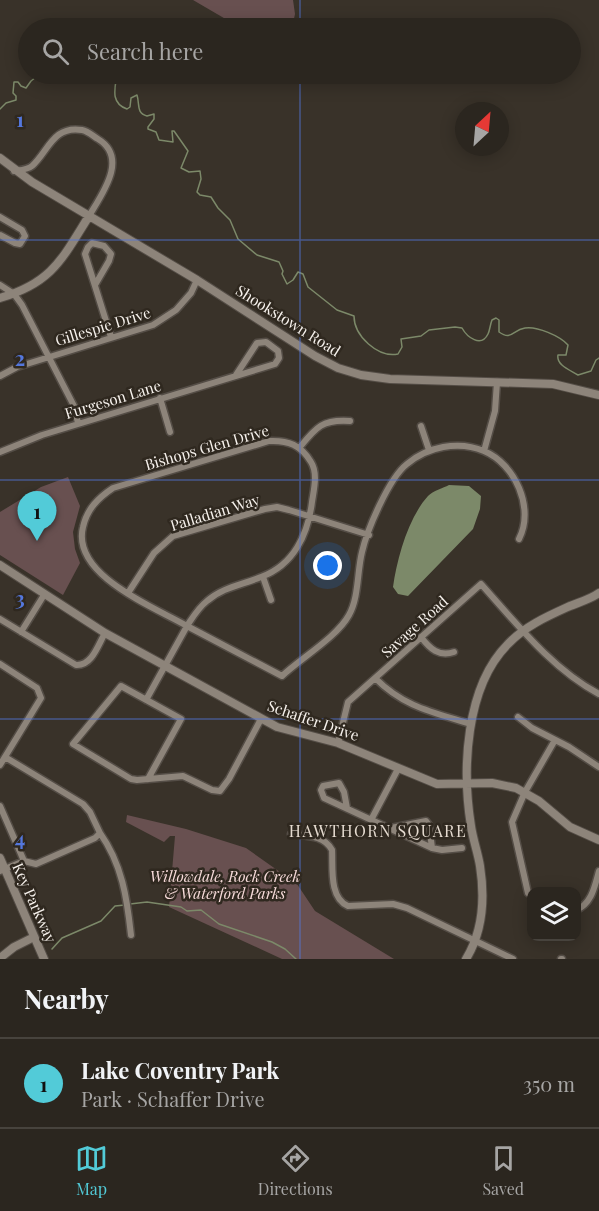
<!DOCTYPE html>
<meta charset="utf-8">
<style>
:root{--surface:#2b261f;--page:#332e28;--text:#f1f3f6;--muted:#a6a5a4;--line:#47433d;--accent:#52cbd8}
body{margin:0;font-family:"Playfair Display",serif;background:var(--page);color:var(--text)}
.controls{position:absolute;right:18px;bottom:18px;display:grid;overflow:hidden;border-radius:12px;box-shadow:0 3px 15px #0003}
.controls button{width:54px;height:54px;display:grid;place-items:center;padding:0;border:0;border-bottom:2px solid var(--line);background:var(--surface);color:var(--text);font:30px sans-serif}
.compass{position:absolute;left:455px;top:102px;width:54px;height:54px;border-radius:50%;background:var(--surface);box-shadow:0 3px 15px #0003;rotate:26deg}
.you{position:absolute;left:328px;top:566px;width:21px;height:21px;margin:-15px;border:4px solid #fff;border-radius:50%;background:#1a73e8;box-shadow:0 0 0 9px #1a73e833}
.badge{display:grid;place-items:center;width:39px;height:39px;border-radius:50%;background:var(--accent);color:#111;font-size:20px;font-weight:700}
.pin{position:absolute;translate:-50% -50px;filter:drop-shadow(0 2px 3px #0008)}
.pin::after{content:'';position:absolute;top:32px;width:21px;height:18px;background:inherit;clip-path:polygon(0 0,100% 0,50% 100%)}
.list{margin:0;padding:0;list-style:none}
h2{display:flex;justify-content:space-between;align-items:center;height:78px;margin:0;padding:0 24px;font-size:26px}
h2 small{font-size:20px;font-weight:400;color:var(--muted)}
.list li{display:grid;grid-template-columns:39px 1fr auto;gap:18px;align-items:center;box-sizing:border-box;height:90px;padding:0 24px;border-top:2px solid var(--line)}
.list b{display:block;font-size:22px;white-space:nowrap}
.list p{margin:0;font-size:20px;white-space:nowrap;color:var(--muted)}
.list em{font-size:20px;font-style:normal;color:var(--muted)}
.icon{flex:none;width:33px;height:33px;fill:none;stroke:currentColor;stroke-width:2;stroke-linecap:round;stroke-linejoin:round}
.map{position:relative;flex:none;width:599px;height:959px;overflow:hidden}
.search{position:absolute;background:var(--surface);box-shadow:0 3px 15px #0003;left:18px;right:18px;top:18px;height:66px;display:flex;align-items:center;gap:15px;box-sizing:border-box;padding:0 21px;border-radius:33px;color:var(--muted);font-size:22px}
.sheet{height:168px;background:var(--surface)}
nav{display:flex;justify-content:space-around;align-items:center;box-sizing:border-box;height:84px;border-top:2px solid var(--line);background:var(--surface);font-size:16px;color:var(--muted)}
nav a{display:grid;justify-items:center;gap:3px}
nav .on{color:var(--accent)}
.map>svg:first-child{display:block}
</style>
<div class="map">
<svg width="599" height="959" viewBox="0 0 599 959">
<rect width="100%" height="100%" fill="#393229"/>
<path fill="#685050" d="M 193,0 L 293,0 L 295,14 L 292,28 L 241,28 Z
M 68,477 L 80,506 L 73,532 L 75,549 L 80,563 L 63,595 L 0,555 L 0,512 L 41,487 Z
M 127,815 L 186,829 L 246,848 L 297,884 L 315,911 L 394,959 L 282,959 L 169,907 L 175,836 L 170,836 L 164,842 L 126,822 Z"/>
<path fill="#7c8969" d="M 449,485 L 469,486 L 481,496 L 480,509 L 473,529 L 408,596 L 398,594 L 393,587 C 397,559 408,518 428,496 C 433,491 443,488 449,485 Z"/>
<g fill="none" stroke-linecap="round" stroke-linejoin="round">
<path stroke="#7c8969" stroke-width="1.5" d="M 93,74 L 99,74
M 117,74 C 115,88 110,103 127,109 L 130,107 L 131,98 L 137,95 C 140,105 136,113 147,116 L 154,114 L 154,119 L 148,127 L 148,129 L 156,132 L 159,140 L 173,142 L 172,131 L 174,131 L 188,151 L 181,168 L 189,172 L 200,171 L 201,179 L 197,192 L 200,195 L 211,197 L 218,208 L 230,220 L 238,239 L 257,255 L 279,262 L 283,271 L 282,274 L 287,284 L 293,280 L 298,272 L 303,274 L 308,287 L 337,310 L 354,316 C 354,336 378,358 398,354 L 402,347 L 401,339 L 421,336 L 429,330 L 455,327 L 462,328 C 467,337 481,348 488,334 C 490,330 490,325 492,320 L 496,318 L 499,320 L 499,332 C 512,341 512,330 525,328 C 537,326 560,336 568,345 L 566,355 L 558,355 C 556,365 570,370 578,375 L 591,371 L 596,360 L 599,358
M 0,109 L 6,103 L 16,100 L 16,96 L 13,93 L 14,82 L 18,82 L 21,86 L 26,88 L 31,81 L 40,74
M 130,904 L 147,902 L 181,907 L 187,911 L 201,910 L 219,924 L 272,942 L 285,949 L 296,959
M 52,949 L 62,938 L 101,921 L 115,906 L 125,905"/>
<g stroke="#544d46" stroke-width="9">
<path id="minor" d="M 14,171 C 20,170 27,170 32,166 C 48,152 53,125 82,130 C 88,131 93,136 98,139 C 129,158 102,194 89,216
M 0,217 L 22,230 L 25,236 L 20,244 L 15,243 L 0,235
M 0,285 L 14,294 L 22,305 L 74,406 L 78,423
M 95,285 L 109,261 L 111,254 L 104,246 L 92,243 L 88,247 L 85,254 L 111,337
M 0,376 L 17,367 L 153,325 L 176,310 L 191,293 L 197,280
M 160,398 L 170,432
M 421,426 L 429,450
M 300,447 C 316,427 323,419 350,421
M 484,451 L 495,411 L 497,382
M 0,452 L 42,435 L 275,364 L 279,358 L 278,351 L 266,342 L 257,343 L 236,375
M 263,577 L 271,600
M 128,593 L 154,553 L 173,536 L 265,509 L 277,507 L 289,510 L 369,535
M 0,619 L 76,665 C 92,666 98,645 105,633
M 21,632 L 44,595
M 421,637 C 430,649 439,657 454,652
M 0,664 L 37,688 L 41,698 L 0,765
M 375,678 C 404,707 432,712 471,724
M 146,700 L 187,626 C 154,607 71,575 83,527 C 87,509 98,498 113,488 L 269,441 C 288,440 301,445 311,462 C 318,473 314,489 312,502 C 308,534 294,565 261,577 C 242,585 223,587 207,601 C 198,608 193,617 187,626 L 282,676 C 301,658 337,637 349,615 C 359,597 357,572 362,552 C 367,530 389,478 407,464 C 427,447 458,440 484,451 C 515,464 535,508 519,539
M 518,717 L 532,728 L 569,747 L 599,767
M 338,743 L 348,702 L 481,584 C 516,623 552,669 599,694
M 148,779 L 181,719 L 121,686 L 73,744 L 131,779 L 137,780 L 183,776 L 212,790 L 220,791 L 229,779 L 261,719
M 0,806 L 24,861
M 347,808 L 344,792 L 339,783 L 323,786 L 321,790 L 324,798 L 432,848 L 442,850 L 462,848
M 371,820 L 398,769
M 391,828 L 426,821 L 429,825 L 432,848
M 100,833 C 122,864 127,898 131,935
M 291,834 C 307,836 324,835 332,850 C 333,868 329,898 348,906 L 393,904 L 407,908 L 513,959
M 0,871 L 24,861 L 36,864 L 95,838 L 100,833 L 90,812 L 83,804 L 5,757
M 532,896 L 528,893 L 512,822 L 525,792 L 555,740
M 576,910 C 592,904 595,885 599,871
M 561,959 L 562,959"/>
</g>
<g stroke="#544d46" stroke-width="10">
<path id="tertiary" d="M 0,158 L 32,182 L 197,280 L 315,356 L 338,368 L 361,375 L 390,379 L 553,384 L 599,395
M 0,298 C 52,283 62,259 89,216
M 0,565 L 105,633 L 277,727 L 338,743 L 437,784 L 492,783 L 516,788 L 539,801 L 570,827 L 599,840
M 0,858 L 44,959
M 0,958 L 14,947 L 34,937
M 466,959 C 483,931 485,898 480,866 C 478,853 473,840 471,826 C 462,770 465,687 508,644 C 525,626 548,616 570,606 C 580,602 591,599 599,593"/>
</g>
<use href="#minor" stroke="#8d847a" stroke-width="6"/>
<use href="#tertiary" stroke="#8d847a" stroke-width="8"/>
</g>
<path fill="none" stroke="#5477dd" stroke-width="1.5" stroke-opacity="0.55" d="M 300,0 L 300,28M 300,74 L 300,959M 0,240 L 599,240M 0,480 L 599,480M 0,719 L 599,719"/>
<g text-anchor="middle" stroke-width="5" stroke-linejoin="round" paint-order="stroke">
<g font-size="15" fill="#f7f2ed" stroke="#2f281f">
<text transform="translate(288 321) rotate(32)" y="5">Shookstown Road</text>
<text transform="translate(103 327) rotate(-17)" y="5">Gillespie Drive</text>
<text transform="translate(113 400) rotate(-17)" y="5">Furgeson Lane</text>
<text transform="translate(207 448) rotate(-16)" y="5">Bishops Glen Drive</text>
<text transform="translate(215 513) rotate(-17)" y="5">Palladian Way</text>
<text transform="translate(415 627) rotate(-42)" y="5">Savage Road</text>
<text transform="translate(313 721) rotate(19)" y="5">Schaffer Drive</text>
<text transform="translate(34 903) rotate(66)" y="5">Key Parkway</text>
</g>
<g font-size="15" font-style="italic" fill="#f7dbda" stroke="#2f281f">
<text x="225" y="882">Willowdale, Rock Creek<tspan x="225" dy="17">&amp; Waterford Parks</tspan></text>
</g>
<g font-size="16" letter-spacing="1.5" fill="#e5dbd0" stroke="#2f281f">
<text x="378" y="837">HAWTHORN SQUARE</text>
</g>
</g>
<g font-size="20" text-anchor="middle" font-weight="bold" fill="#5477dd" stroke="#2f281f" stroke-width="5" stroke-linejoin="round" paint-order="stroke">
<text x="20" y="127">1</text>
<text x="20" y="366">2</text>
<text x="20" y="606">3</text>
<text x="20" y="846">4</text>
</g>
</svg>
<div class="controls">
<button><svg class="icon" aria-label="layers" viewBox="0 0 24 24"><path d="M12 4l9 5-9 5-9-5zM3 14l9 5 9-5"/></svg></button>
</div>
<svg class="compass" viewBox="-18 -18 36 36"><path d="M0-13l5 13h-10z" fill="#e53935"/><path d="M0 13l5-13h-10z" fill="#a6a5a4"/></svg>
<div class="you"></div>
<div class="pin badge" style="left:37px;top:541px">1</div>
<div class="search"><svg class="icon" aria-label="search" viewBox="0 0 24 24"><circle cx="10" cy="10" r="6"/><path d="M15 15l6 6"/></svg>Search here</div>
</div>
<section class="sheet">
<h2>Nearby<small></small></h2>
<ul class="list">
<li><span class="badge">1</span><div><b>Lake Coventry Park</b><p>Park · Schaffer Drive</p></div><em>350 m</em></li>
</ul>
</section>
<nav>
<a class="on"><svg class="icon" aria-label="map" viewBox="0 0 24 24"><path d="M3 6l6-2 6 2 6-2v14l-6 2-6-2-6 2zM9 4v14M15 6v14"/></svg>Map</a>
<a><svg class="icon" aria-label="directions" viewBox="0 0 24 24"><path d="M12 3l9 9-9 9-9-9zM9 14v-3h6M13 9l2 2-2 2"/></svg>Directions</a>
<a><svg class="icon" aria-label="saved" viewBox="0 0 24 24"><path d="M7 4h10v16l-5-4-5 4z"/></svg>Saved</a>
</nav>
